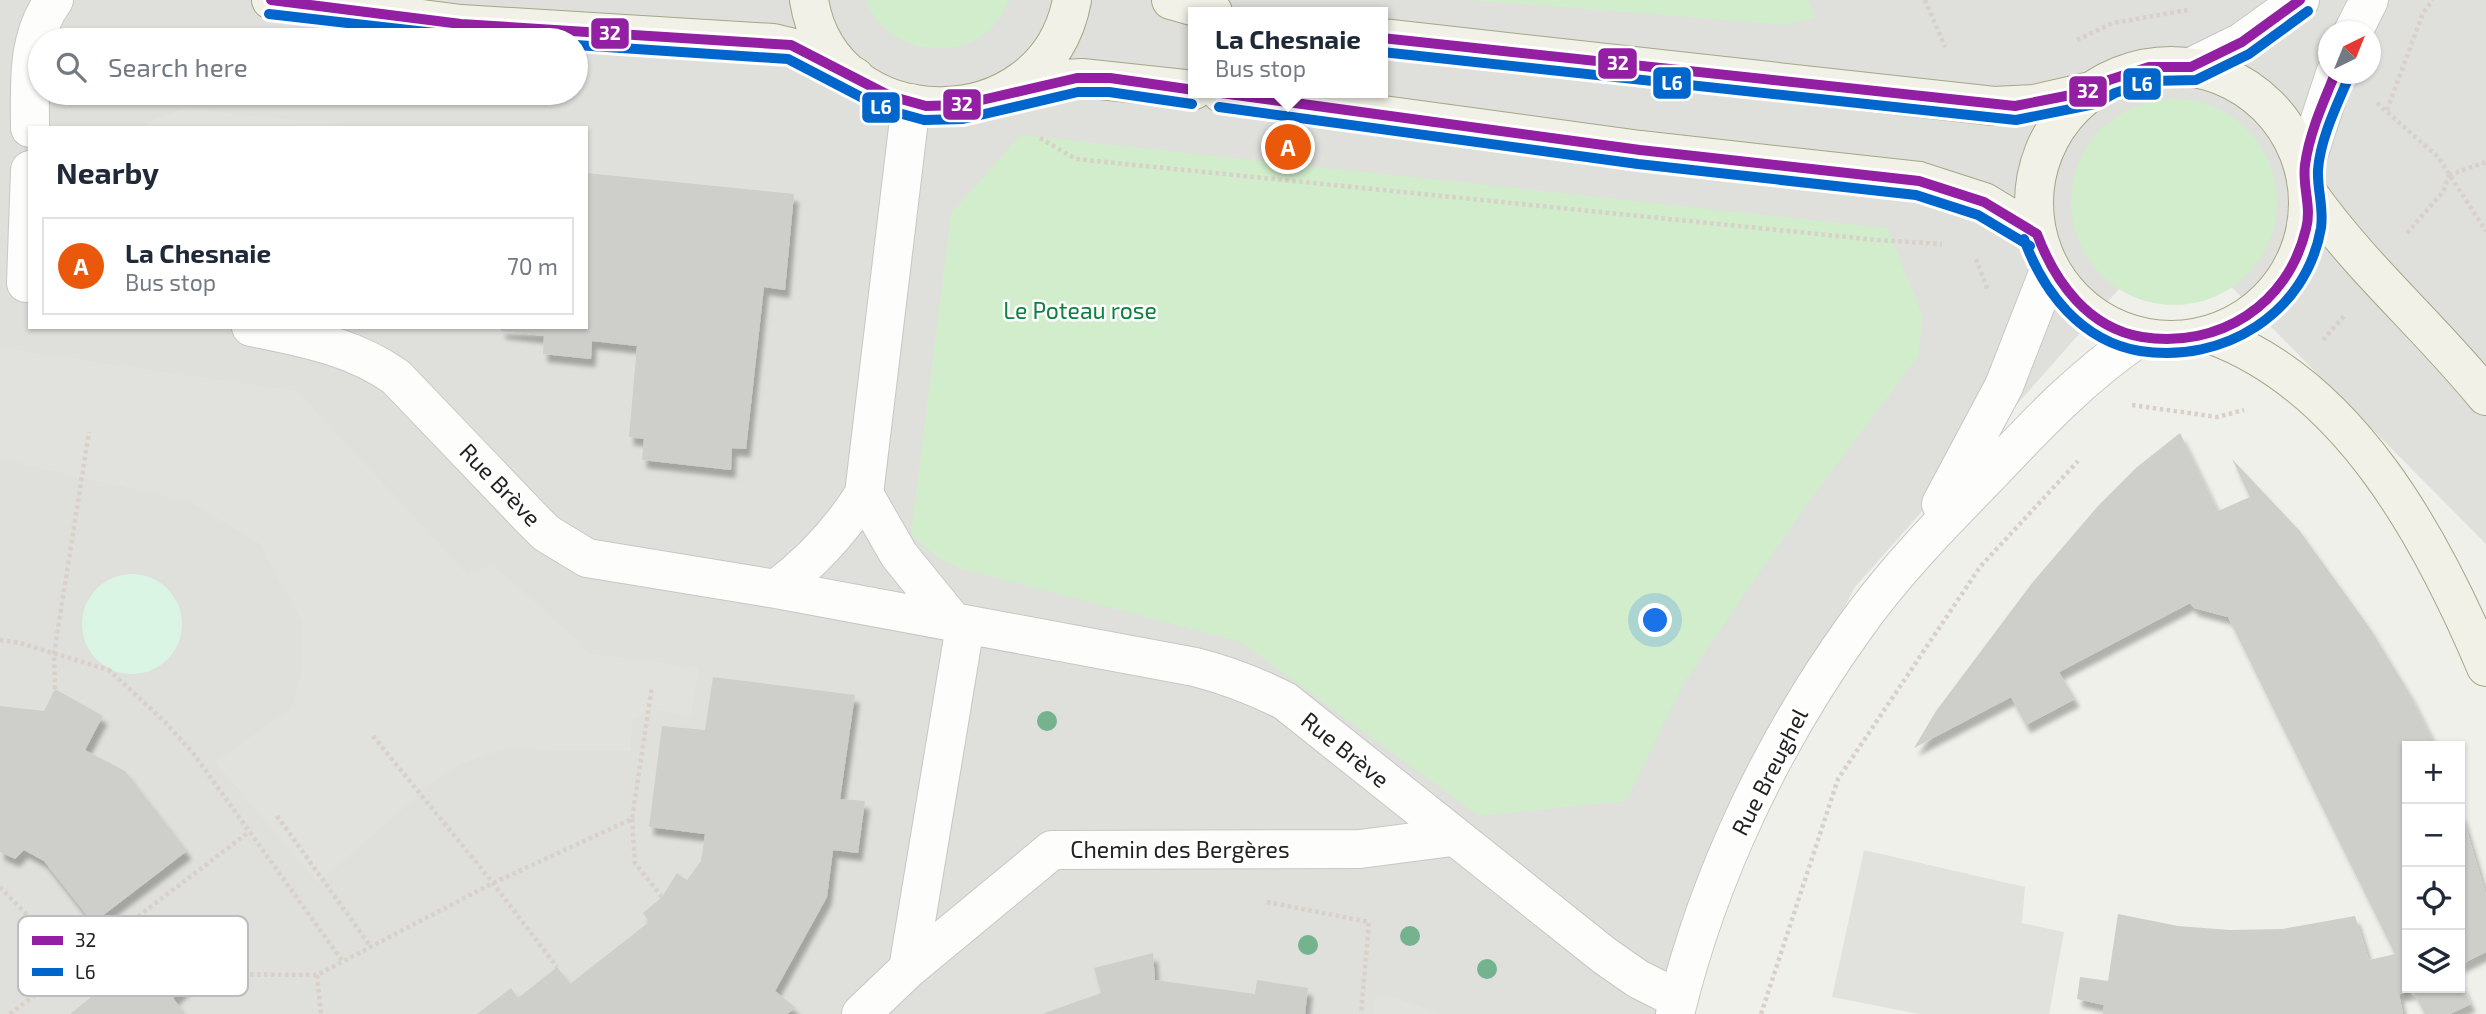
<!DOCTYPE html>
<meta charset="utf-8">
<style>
:root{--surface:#fff;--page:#f6f6f7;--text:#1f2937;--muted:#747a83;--line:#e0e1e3;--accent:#ea580c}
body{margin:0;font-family:"Exo 2",sans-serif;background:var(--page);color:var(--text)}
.controls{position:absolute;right:21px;bottom:21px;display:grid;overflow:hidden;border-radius:0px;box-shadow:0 2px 5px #0004}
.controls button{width:63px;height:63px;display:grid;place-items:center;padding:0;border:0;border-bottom:2px solid var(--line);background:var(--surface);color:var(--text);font:35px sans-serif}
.compass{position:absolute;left:2318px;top:21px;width:63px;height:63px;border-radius:50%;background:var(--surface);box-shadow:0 2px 5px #0004;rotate:43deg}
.you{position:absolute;left:1656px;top:621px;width:24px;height:24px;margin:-18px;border:5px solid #fff;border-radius:50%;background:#1a73e8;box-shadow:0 0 0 10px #1a73e833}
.badge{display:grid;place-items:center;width:46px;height:46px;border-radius:50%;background:var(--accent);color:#fff;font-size:23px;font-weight:700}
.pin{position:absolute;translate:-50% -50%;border:4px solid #fff;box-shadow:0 2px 7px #0006}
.popup{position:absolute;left:1188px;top:7px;width:200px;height:91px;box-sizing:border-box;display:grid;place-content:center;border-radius:0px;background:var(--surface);filter:drop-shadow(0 2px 5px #0005);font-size:23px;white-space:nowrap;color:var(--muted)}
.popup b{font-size:26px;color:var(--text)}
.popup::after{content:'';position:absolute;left:50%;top:100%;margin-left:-14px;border:14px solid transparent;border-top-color:var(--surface)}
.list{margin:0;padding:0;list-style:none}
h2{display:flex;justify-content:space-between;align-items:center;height:91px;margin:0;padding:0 28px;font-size:30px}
h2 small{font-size:23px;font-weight:400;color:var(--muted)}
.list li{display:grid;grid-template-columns:46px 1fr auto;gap:21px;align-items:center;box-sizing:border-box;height:98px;margin:0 14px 14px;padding:0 14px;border:2px solid var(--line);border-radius:0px}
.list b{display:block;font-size:26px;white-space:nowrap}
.list p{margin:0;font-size:23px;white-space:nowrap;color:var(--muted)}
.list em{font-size:23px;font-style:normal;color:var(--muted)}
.icon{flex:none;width:38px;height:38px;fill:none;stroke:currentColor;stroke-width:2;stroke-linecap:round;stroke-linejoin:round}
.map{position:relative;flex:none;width:2486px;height:1014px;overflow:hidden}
.search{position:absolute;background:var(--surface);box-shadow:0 2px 5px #0004;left:28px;top:28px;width:560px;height:77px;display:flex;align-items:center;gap:18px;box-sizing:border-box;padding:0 24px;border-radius:38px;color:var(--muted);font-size:26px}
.panel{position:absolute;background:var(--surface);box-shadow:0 2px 5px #0004;left:28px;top:126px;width:560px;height:203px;border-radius:0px}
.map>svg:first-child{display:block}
</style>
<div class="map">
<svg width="2486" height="1014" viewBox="0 0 2486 1014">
<defs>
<filter id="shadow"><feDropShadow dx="4.5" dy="8" stdDeviation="2" flood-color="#0004"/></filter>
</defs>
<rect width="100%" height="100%" fill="#f0f0eb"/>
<path fill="#dfdfdc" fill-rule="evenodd" d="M 0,0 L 2486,0 L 2486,544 L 2173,228 L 1855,587 L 1682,917 L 1669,1014 L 0,1014 ZM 1194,12 L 1382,12 L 1382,93 L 1194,93 ZM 2328,32 L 2370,32 L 2370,74 L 2328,74 ZM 40,40 L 576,40 L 576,93 L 40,93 ZM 30,128 L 586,128 L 586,327 L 30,327 Z"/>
<path fill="#d1edcb" d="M 866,0 L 1010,0 C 1002,14 994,29 979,38 C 939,61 882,46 866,0 Z
M 1469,0 L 1808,0 L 1815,18 L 1785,25 Z
M2071 202a103 103 0 1 1 206 0a103 103 0 1 1-206 0Z
M 1021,135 L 1888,228 L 1922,316 L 1919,355 L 1800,514 L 1685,681 L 1626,801 L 1479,816 L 1241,642 L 959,568 L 936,557 L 911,534 L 951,213 Z"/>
<path fill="#daf5e4" d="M82 624a50 50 0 1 1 100 0a50 50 0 1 1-100 0Z"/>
<path fill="#e1e1de" d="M 187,108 L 202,110 L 366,128 L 142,128 L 150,121 Z
M 0,348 L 297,391 L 467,574 L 493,565 L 576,639 L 587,653 L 699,668 L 691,715 L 654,710 L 632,719 L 631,751 L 500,750 L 463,763 L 434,781 L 318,883 L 215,762 L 290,709 L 301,677 L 302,622 L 261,545 L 191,502 L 0,459 Z
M 1864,850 L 2025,887 L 2022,923 L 2064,932 L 2049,1014 L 1919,1014 L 1832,997 Z
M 1376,993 L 1408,1002 L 1442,1014 L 1373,1014 Z"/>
<path fill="#cececa" filter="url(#shadow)" d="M 586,173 L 794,194 L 785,290 L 764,287 L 746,449 L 732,448 L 731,470 L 642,460 L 644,439 L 629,437 L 637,346 L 592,341 L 591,359 L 543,354 L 544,336 L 501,331 L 501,327 L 586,327 Z
M 2180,433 L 2218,511 L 2250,497 L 2232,459 L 2299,530 L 2369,627 L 2411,696 L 2436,746 L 2407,746 L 2407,988 L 2460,988 L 2460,980 L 2471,1004 L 2450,1014 L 2425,1014 L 2413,991 L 2399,994 L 2403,1014 L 2103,1014 L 2104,1005 L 2077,999 L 2080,977 L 2108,981 L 2118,914 L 2178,926 L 2230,930 L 2282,929 L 2355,916 L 2369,960 L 2395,954 L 2228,617 L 2194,608 L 2190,603 L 2059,672 L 2075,699 L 2026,725 L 2011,697 L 1914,748 L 1936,711 L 2032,583 L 2098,506 L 2137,467 Z
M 713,677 L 855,695 L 840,799 L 865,801 L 858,853 L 833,850 L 827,897 L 775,991 L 796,1008 L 787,1014 L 477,1014 L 511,988 L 518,998 L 557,967 L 570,984 L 649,922 L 643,913 L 662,897 L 677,873 L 687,880 L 701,861 L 705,834 L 649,827 L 662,726 L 705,730 Z
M 55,689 L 103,716 L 85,750 L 125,771 L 187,851 L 93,923 L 44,861 L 24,850 L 15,859 L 0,852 L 0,706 L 44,711 Z
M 2460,808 L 2486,895 L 2486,952 L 2460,965 Z
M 170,934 L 201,974 L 173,998 L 185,1014 L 70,1014 Z
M 1153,953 L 1155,980 L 1255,994 L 1257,980 L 1308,988 L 1305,1014 L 1042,1014 L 1101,993 L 1094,968 Z"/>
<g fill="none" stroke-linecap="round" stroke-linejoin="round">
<g stroke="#c7c7c5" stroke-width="40">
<path id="minor" d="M 2353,32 L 2369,0
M 2191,67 L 2242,42 L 2300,0
M 30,128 C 30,83 26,38 54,0
M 2304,168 L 2335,74
M 26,283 L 30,170
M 251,327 C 304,338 352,346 396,377 L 531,518 L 546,533 L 587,558 L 776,589 L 1195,667 C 1227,675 1255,686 1285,701 L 1605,956 L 1638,979 L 1678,999
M 864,494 L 899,555 L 955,624
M 1941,504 L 2004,386 L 2050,268
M 776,589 C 812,562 840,532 864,494 L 911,103
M 908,969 L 965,626
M 861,1014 L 908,969 L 1052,850 L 1360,849 L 1452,837
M 1675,1014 C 1708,877 1773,741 1855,627 C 1894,572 1941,524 1988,476 C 2036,425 2082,376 2140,337"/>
</g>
<g stroke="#a6a687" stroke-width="40">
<path id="major" d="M 271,0 L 461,24 L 773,43 L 814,53 L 855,77
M 809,0 C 831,139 1045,144 1072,0
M 1171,0 L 1213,12
M 1382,38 L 1994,106 L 2034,104 L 2091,91
M2034 203a137 137 0 1 1 274 0a137 137 0 1 1-274 0Z
M 1011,92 L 1063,79 L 1082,78 L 1194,90
M 1221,93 L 1640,150 L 1919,181 L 1984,202 L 2037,234
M 2308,193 C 2360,267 2429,326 2486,396
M 2212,335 C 2350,386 2432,539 2486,667"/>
</g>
<path stroke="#d8d0c9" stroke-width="4.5" stroke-dasharray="3.5 3.5" stroke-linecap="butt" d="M 1925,0 L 1945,47
M 2077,40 L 2113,23 L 2188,10
M 2377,103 L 2438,157 L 2486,231
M 2387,110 L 2423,13 L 2433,0
M 1040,138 L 1076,159 L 1877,240 L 1942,244
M 2449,175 L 2486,162
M 2407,233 L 2443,192 L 2449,175
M 1976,259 L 1988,290
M 2323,340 L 2345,315
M 2132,405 L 2217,417 L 2244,410
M 0,640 L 20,643 L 109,670 L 165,722 L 193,753 L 343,962
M 55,689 L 54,654 L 89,432
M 373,736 L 493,883 L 557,967
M 277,816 L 371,947
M 632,819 L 635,863 L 662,897
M 0,887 L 75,965
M 1267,902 L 1369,922 L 1361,1014
M 201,974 L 317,975 L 493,883 L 632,819 L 652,686
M 317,975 L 321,1014
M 10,1014 L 249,832
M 1761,1014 L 1838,779 L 1980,567 L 2078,461"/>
<use href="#minor" stroke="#fdfdfc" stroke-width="38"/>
<use href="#major" stroke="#f2f1e7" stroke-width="38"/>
<g stroke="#fff" stroke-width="16">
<path id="bus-1" d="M 271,0 L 461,24 L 791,45 L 890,96 L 926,106 L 960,105 L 1077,78 L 1110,78 L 1194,90
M 1382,38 L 2015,106 L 2091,91 L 2109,80 L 2149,67 L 2191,67 L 2242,42 L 2300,0
M 1221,93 L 1640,150 L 1919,181 L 1984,202 L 2037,234
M 2037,234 C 2055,282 2088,328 2142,337 C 2219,349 2288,305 2306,229 C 2312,207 2302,186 2305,165 C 2309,134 2323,103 2335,74"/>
</g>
<g stroke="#fff" stroke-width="16">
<path id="bus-2" d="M 269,14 L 496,40
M 576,45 L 788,59 L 884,109 L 924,120 L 963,119 L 1078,92 L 1109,92 L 1192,104
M 1382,52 L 2016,120 L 2095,104 L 2115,93 L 2151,81 L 2196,80 L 2249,54 L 2308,11
M 1219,107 L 1638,164 L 1916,195 L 1978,215 L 2030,246
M 2024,239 C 2043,292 2081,341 2140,351 C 2223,364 2306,314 2321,228 C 2324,208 2317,189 2318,170 C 2320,140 2336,107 2348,79"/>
</g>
<use href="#bus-1" stroke="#9320a3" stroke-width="10"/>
<use href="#bus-2" stroke="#06c" stroke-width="10"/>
</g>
<g fill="#74b38e">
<circle cx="1047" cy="721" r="10"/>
<circle cx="1410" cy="936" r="10"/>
<circle cx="1308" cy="945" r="10"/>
<circle cx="1487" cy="969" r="10"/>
</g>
<g text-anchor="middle" stroke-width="5" stroke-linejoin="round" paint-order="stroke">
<g font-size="23" fill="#0e8141" stroke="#fff">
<text x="1080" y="319">Le Poteau rose</text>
</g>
<g font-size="23" fill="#222" stroke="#fff">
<text transform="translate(500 485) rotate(46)" y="8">Rue Brève</text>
<text transform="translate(1345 750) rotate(39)" y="8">Rue Brève</text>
<text transform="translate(1770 772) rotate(-63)" y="8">Rue Breughel</text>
<text x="1180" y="858">Chemin des Bergères</text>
</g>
</g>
<rect x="18" y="916" width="230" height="80" rx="10" fill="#fff" stroke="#bdbdbd" stroke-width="2"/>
<rect x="32" y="936" width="31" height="9" fill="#9320a3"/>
<rect x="32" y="968" width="31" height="8" fill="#06c"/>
<g font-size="19" fill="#222">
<text x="75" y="947">32</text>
<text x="75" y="979">L6</text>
</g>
<g stroke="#fff" stroke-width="2.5">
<rect x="590" y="17" width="40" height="33" rx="7" fill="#9320a3"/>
<rect x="1597" y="47" width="41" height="33" rx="7" fill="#9320a3"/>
<rect x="1652" y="66" width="40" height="34" rx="7" fill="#06c"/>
<rect x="2122" y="67" width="40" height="34" rx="7" fill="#06c"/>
<rect x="2068" y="75" width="40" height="33" rx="7" fill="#9320a3"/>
<rect x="942" y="88" width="40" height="33" rx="7" fill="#9320a3"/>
<rect x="861" y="91" width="40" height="33" rx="7" fill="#06c"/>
</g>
<g font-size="19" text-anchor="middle" font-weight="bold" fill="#fff">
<text x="610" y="40">32</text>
<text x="1618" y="70">32</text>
<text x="1672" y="90">L6</text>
<text x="2142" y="91">L6</text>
<text x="2088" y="98">32</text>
<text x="962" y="111">32</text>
<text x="881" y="114">L6</text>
</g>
</svg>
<div class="controls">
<button>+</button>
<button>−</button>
<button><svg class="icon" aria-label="locate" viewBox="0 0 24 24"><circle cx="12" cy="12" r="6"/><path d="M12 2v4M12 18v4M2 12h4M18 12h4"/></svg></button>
<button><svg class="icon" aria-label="layers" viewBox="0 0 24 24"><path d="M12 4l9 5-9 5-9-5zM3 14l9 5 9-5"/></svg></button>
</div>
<svg class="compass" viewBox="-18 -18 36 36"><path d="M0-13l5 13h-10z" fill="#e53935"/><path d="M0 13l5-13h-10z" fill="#747a83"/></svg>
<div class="you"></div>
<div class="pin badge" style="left:1288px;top:147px">A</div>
<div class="popup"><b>La Chesnaie</b>Bus stop</div>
<div class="search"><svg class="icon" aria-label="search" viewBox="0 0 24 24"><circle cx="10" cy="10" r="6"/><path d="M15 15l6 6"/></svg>Search here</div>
<section class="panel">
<h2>Nearby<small></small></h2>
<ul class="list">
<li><span class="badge">A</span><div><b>La Chesnaie</b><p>Bus stop</p></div><em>70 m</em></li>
</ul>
</section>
</div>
